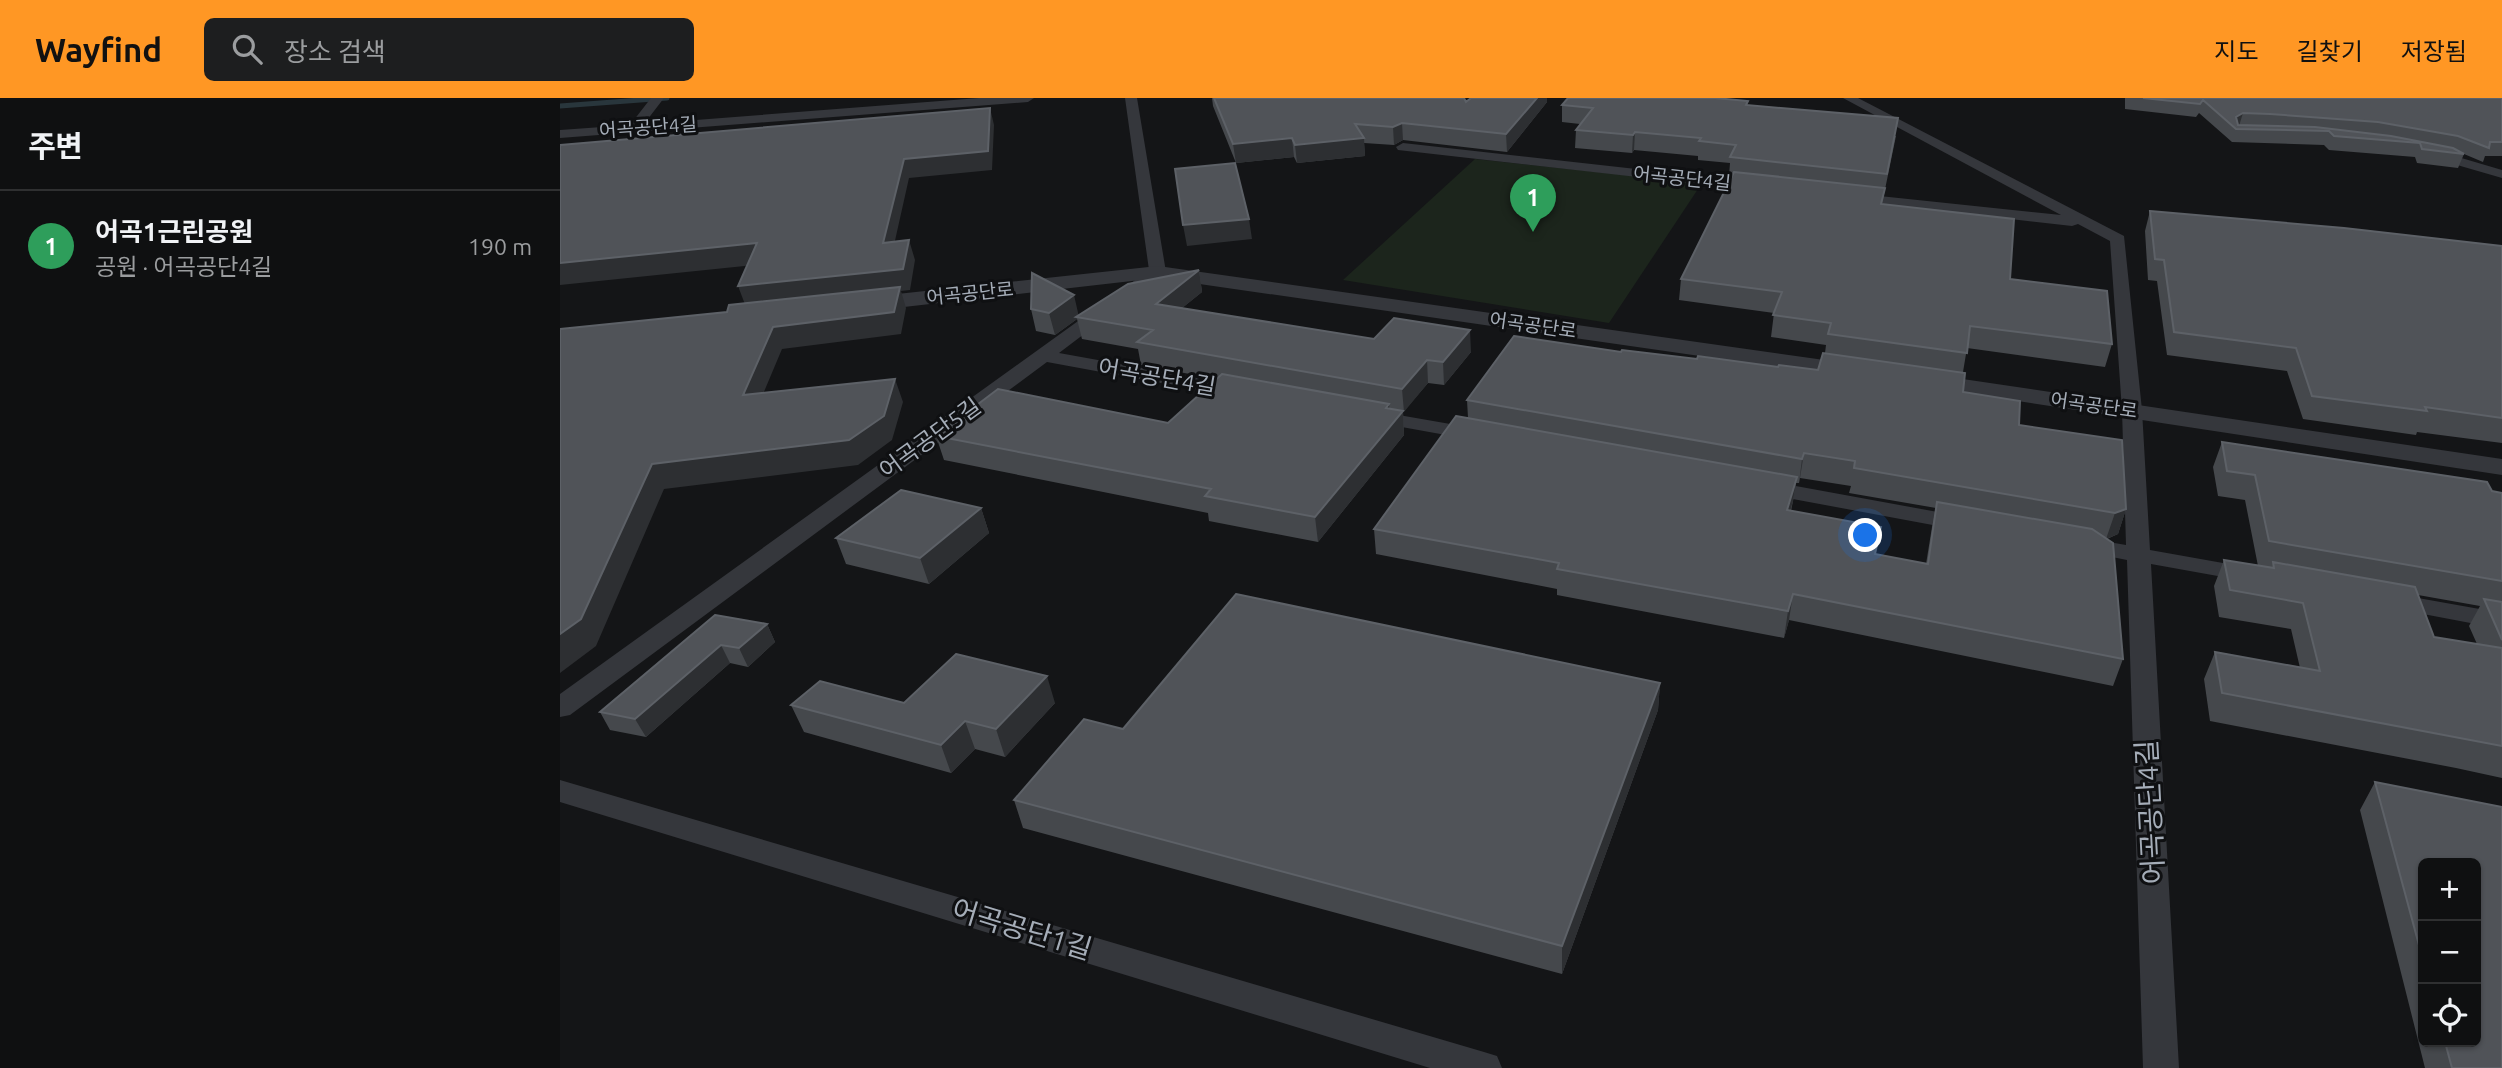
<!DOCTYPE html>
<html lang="ko">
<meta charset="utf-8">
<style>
:root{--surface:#0f1011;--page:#1d1e1f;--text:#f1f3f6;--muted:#9b9d9f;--line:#2f3031;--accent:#ff9724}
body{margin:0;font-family:Ubuntu,"Noto Sans KR",sans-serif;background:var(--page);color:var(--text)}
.controls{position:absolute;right:21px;bottom:21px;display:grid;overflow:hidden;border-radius:10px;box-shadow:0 2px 5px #0004}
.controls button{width:63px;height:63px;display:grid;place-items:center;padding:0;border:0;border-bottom:2px solid var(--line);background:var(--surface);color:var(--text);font:35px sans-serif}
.you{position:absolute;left:1306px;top:438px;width:24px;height:24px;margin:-18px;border:5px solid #fff;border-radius:50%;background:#1a73e8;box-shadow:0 0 0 10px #1a73e833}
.badge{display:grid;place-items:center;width:46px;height:46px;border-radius:50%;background:var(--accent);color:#fff;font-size:23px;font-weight:700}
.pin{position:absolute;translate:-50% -58px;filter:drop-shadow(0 2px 4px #0008)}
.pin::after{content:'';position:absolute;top:37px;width:24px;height:21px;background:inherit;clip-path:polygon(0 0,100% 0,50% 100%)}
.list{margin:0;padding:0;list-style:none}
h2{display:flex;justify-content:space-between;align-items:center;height:91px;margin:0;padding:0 28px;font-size:30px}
h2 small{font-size:23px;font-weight:400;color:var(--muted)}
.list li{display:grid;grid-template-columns:46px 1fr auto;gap:21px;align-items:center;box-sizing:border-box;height:112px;padding:0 28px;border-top:2px solid var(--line)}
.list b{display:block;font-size:26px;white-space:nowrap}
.list p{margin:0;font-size:23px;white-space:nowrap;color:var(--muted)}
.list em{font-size:23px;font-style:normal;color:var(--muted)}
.icon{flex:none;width:38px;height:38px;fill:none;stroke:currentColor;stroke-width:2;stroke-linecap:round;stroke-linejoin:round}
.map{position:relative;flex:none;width:1942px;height:970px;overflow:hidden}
header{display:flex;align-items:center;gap:42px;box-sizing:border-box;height:98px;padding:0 35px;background:var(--accent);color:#111}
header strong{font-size:33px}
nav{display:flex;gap:38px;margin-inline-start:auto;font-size:24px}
.search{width:490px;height:63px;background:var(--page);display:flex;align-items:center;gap:18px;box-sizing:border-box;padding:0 24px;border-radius:10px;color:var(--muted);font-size:26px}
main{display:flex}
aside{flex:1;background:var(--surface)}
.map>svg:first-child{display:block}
</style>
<header>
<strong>Wayfind</strong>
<div class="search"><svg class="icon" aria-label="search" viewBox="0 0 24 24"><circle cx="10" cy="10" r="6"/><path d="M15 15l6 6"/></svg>장소 검색</div>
<nav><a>지도</a><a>길찾기</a><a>저장됨</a></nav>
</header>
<main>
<aside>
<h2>주변<small></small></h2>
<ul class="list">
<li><span class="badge" style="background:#2e9e5b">1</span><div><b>어곡1근린공원</b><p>공원 · 어곡공단4길</p></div><em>190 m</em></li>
</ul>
</aside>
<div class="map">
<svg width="1942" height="970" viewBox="0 0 1942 970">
<rect width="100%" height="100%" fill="#141517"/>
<path fill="#1c251c" d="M 915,61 L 1142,85 L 1049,225 L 783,182 Z"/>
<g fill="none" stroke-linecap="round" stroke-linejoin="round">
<path stroke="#29363c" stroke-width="5" d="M 0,8 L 107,0"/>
<path fill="#35373c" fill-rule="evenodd" d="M 91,0 L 104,0 L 84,26 L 419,0 L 474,0 L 468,4 L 0,40 L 0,32 L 70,27 Z
M 565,0 L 577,0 L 606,174 L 499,255 L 682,288 L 689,290 L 692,294 L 689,298 L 682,300 L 487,264 L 10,617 L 0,619 L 0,596 L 589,172 Z
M 1283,0 L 1298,0 L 1564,138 L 1582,312 L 1590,452 L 1691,470 L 1700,472 L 1703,477 L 1700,482 L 1691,484 L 1591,466 L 1619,970 L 1583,970 L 1567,462 L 1512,451 L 1508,446 L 1512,441 L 1520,439 L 1566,447 L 1562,312 L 1550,143 L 1518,126 L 1512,128 L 1286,102 L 1284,99 L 1291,95 L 1501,117 Z
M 843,45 L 1202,85 L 1209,89 L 1202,93 L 838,52 L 836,49 Z
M 1871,51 L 1942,72 L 1942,80 L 1866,58 L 1864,55 Z
M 810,312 L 919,331 L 926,333 L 929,337 L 926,341 L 919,343 L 803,322 L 800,318 L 803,314 Z
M 1203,382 L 1405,419 L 1413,421 L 1417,426 L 1413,431 L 1405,433 L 1195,394 L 1192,389 L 1195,384 Z
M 1830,495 L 1942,515 L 1942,531 L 1821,508 L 1818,503 L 1821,498 Z
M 0,682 L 924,954 L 937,958 L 942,970 L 870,970 L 0,704 Z"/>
<path fill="#35373c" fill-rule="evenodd" d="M 598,168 L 1300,267 L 1309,269 L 1312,274 L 1309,279 L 1300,281 L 598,180 L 300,214 L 292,212 L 289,207 L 292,202 L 300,200 Z
M 1362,275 L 1942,361 L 1942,377 L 1353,287 L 1350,282 L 1353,277 Z"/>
</g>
<path fill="#45484c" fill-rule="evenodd" d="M 652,0 L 904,0 L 906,4 L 911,0 L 987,0 L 987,4 L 947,54 L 843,42 L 834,47 L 804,45 L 805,58 L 737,65 L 734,59 L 676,65 L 653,8 Z
M 1565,0 L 1942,0 L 1942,58 L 1925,58 L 1923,64 L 1904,56 L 1898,70 L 1857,65 L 1855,59 L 1769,52 L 1764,47 L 1672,44 L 1639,15 L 1636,19 L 1565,11 Z
M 1002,7 L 1188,7 L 1336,38 L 1322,106 L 1450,181 L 1552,246 L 1545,269 L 1407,250 L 1403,274 L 1403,294 L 1459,327 L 1566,411 L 1558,436 L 1547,441 L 1563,561 L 1553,588 L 1229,522 L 1224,540 L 997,497 L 997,491 L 816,456 L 814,431 L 908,320 L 907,302 L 1061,254 L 1218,269 L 1258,272 L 1265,255 L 1266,247 L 1211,239 L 1214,215 L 1119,202 L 1121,181 L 1172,78 L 1169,78 L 1170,65 L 1138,62 L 1138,58 L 1074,52 L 1072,55 L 1015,50 L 1016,32 L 1020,26 L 1002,24 ZM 1240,380 L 1291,388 L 1289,395 L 1376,410 L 1372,429 L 1366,466 L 1316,456 L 1231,413 L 1233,403 L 1236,385 L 1239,385 Z
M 1590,113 L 1942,148 L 1942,345 L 1857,334 L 1856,337 L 1743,321 L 1727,273 L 1607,257 L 1597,183 L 1588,182 L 1585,133 Z
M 639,172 L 642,194 L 622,210 L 814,241 L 911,254 L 884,287 L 868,285 L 843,314 L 844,337 L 758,444 L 649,423 L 648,415 L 384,362 L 376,338 L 608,325 L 657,281 L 581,267 L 578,251 L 522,241 L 517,221 L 495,237 L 476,233 L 471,211 L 519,218 Z
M 1662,344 L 1942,395 L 1942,680 L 1896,670 L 1650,623 L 1644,581 L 1655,554 L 1740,570 L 1731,531 L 1659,519 L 1654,488 L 1664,462 L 1698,468 L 1685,402 L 1658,398 L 1653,369 ZM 1858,497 L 1920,508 L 1909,528 L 1917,546 L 1874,539 Z
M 421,410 L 429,435 L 369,486 L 286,466 L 276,440 Z
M 155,517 L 207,526 L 215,544 L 188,569 L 170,565 L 86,639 L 50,632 L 40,614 Z
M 1100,585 L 1098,612 L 1002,876 L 463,730 L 454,702 L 563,631 Z
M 344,605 L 495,605 L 445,659 L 415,651 L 391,675 L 244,634 L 231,607 Z
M 1815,684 L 1942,709 L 1942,970 L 1865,970 L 1800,712 ZM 1863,765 L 1916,765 L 1916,944 L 1863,944 Z"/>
<path fill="#2d2f32" d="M 977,0 L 987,0 L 987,4 L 947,54 L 946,36 Z
M 430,10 L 434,27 L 432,72 L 349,80 L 330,165 L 323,145 L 344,61 Z
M 1683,15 L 1679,28 L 1676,19 Z
M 842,25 L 843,42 L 834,47 L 833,29 Z
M 1075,34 L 1074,52 L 1072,55 L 1073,37 Z
M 732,40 L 734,59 L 676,65 L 673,46 Z
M 804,40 L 805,58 L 737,65 L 735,47 Z
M 689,121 L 692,141 L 627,148 L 623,127 Z
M 349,142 L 355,162 L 350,192 L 341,193 L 346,210 L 341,236 L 222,251 L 193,320 L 183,297 L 186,209 L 178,188 Z
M 197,145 L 205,166 L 0,187 L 0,165 Z
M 639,172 L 642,194 L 600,228 L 596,206 Z
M 514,197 L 519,219 L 516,219 L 517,221 L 495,237 L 489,215 Z
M 910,232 L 911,254 L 884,287 L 883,264 Z
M 867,262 L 868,285 L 844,314 L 842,291 Z
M 335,281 L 343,304 L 332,342 L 298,367 L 104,391 L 36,548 L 0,575 L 0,536 L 92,366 Z
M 829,306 L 831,327 L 843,313 L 844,337 L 758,444 L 755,419 Z
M 1244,355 L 1240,380 L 1239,385 L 1242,361 Z
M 1237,379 L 1233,403 L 1223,438 L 1227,412 Z
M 421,410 L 429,435 L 369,486 L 360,460 Z
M 1566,411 L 1558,436 L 1546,441 L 1555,415 Z
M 1233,496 L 1229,522 L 1224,540 L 1228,513 Z
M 207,526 L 215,544 L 188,569 L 179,550 Z
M 161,547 L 170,565 L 86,639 L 75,621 Z
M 487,578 L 495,605 L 445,659 L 436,631 Z
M 1100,585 L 1098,612 L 1002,876 L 1002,848 Z
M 405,623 L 415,651 L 391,675 L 381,647 Z"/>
<path fill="#505358" stroke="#5d6167" stroke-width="2" d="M 654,0 L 904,0 L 906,4 L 911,0 L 977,0 L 946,36 L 842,25 L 833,29 L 795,26 L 804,40 L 735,47 L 732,40 L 673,46 Z
M 1008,0 L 1155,0 L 1188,3 L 1186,7 L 1338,20 L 1327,76 L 1170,59 L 1176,47 L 1139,43 L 1141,40 L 1075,34 L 1073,37 L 1016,32 L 1033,10 L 1002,7 Z
M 1583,0 L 1942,0 L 1942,44 L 1930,44 L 1929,50 L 1898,38 L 1818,24 L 1710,16 L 1683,15 L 1676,19 L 1678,27 L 1755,29 L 1831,38 L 1893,50 L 1904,56 L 1862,51 L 1860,45 L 1774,38 L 1769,33 L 1676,31 L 1643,2 L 1640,6 Z
M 430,10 L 428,53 L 344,61 L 323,145 L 349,142 L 343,171 L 178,188 L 197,145 L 0,165 L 0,47 Z
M 675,65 L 689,121 L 623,127 L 615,71 Z
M 1174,74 L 1325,90 L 1321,106 L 1454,121 L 1450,181 L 1547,193 L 1552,246 L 1410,228 L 1407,255 L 1268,236 L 1271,225 L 1213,217 L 1222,194 L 1121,181 Z
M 1590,113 L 1784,130 L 1942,148 L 1942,320 L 1865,309 L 1867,313 L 1752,298 L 1736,250 L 1614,234 L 1604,162 L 1595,161 Z
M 639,172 L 596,206 L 814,241 L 834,220 L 910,232 L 883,264 L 867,262 L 842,291 L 577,244 L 593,232 L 516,219 L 568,186 Z
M 472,175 L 514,197 L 489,215 L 471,211 Z
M 340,189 L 334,214 L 213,229 L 183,297 L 335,281 L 324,318 L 289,342 L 92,366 L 21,521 L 0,536 L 0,231 L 167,214 L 169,207 Z
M 954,238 L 1061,254 L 1062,252 L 1137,261 L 1138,258 L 1218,269 L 1219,267 L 1258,272 L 1263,255 L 1405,275 L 1403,294 L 1460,303 L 1459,327 L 1562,342 L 1566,411 L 1555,415 L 1294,370 L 1295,363 L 1244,355 L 1242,361 L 907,302 Z
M 662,276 L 829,306 L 826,310 L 843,313 L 755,419 L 645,398 L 651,391 L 376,338 L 438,291 L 608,325 Z
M 896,318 L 1237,379 L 1227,412 L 1321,429 L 1315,456 L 1368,466 L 1377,404 L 1532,431 L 1553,445 L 1563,561 L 1233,496 L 1228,513 L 997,471 L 999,465 L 814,431 Z
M 1662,344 L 1927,384 L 1932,393 L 1942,395 L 1942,483 L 1709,443 L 1695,377 L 1667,373 Z
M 341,392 L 421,410 L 360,460 L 276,440 Z
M 1664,462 L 1714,470 L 1713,464 L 1855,489 L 1874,539 L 1942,550 L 1942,648 L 1662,595 L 1655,554 L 1760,573 L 1743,505 L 1670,492 Z
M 676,496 L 1100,585 L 1002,848 L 454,702 L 524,621 L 563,631 Z
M 1924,501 L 1942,504 L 1942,542 Z
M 155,517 L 207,526 L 179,550 L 161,547 L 75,621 L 40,614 Z
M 396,556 L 487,578 L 436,631 L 405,623 L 381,647 L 231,607 L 260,583 L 344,605 Z
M 1815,684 L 1942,709 L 1942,970 L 1892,970 L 1885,944 L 1916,944 L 1916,765 L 1863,765 L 1863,862 Z"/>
<g text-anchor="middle" stroke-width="6" stroke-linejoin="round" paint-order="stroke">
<g font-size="19" fill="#a5adb8" stroke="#0f1012">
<text transform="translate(88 29) rotate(-4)" y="7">어곡공단4길</text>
<text transform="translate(1122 80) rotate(6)" y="7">어곡공단4길</text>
<text transform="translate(410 195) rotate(-6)" y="7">어곡공단로</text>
<text transform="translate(973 227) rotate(8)" y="7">어곡공단로</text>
<text transform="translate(1534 307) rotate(8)" y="7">어곡공단로</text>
</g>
<g font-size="23" fill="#a5adb8" stroke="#0f1012">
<text transform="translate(597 279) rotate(10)" y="8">어곡공단4길</text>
<text transform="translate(370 340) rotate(-36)" y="8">어곡공단5길</text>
</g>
<g font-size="28" fill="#a5adb8" stroke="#0f1012">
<text transform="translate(1590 714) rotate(-93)" y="10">어곡공단4길</text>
<text transform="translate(462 831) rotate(17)" y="10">어곡공단1길</text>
</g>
</g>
</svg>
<div class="controls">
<button>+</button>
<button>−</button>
<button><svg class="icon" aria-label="locate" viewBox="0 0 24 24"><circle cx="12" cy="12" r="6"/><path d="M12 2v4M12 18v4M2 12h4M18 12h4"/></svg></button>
</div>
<div class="you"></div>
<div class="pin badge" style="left:973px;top:134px;background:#2e9e5b">1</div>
</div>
</main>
